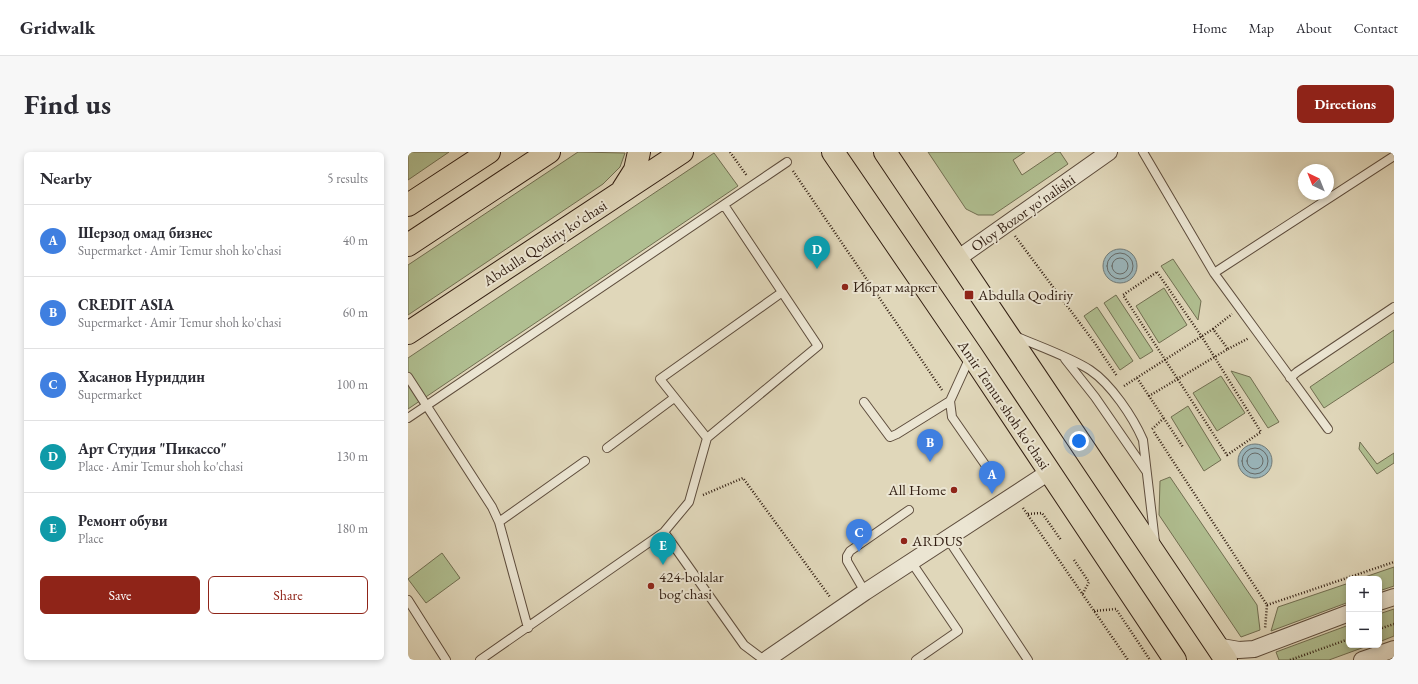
<!DOCTYPE html>
<meta charset="utf-8">
<style>
:root{--surface:#fff;--page:#f7f7f7;--text:#2b2b33;--muted:#7c7c81;--line:#e1e1e2;--accent:#8f2418}
body{margin:0;font-family:"EB Garamond",serif;background:var(--page);color:var(--text)}
.controls{position:absolute;right:12px;bottom:12px;display:grid;overflow:hidden;border-radius:6px;box-shadow:0 2px 6px #0003}
.controls button{width:36px;height:36px;display:grid;place-items:center;padding:0;border:0;border-bottom:1px solid var(--line);background:var(--surface);color:var(--text);font:20px sans-serif}
.compass{position:absolute;left:890px;top:12px;width:36px;height:36px;border-radius:50%;background:var(--surface);box-shadow:0 2px 6px #0003;rotate:317deg}
.you{position:absolute;left:671px;top:289px;width:14px;height:14px;margin:-10px;border:3px solid #fff;border-radius:50%;background:#1a73e8;box-shadow:0 0 0 6px #1a73e833}
.badge{display:grid;place-items:center;width:26px;height:26px;border-radius:50%;background:var(--accent);color:#fff;font-size:13px;font-weight:700}
.pin{position:absolute;translate:-50% -33px;filter:drop-shadow(0 1px 2px #0008)}
.pin::after{content:'';position:absolute;top:21px;width:14px;height:12px;background:inherit;clip-path:polygon(0 0,100% 0,50% 100%)}
.list{margin:0;padding:0;list-style:none}
h2{display:flex;justify-content:space-between;align-items:center;height:52px;margin:0;padding:0 16px;font-size:17px}
h2 small{font-size:13px;font-weight:400;color:var(--muted)}
.list li{display:grid;grid-template-columns:26px 1fr auto;gap:12px;align-items:center;box-sizing:border-box;height:72px;padding:0 16px;border-top:1px solid var(--line)}
.list b{display:block;font-size:15px;white-space:nowrap}
.list p{margin:0;font-size:13px;white-space:nowrap;color:var(--muted)}
.list em{font-size:13px;font-style:normal;color:var(--muted)}
.actions{display:flex;gap:8px;padding:12px 16px}
.actions a{flex:1;padding:9px 0;border:1px solid var(--accent);border-radius:6px;text-align:center;font-size:14px;color:var(--accent)}
.actions .main{background:var(--accent);color:#fff}
.map{position:relative;flex:none;width:986px;height:508px;overflow:hidden;border-radius:6px}
header{display:flex;align-items:center;gap:24px;box-sizing:border-box;height:56px;padding:0 20px;background:var(--surface);border-bottom:1px solid var(--line)}
header strong{font-size:19px}
nav{display:flex;gap:22px;margin-inline-start:auto;font-size:14px}
.intro{display:flex;align-items:center;justify-content:space-between;box-sizing:border-box;height:96px;padding:0 24px}
h1{margin:0;font-size:28px}
.button{padding:10px 18px;border-radius:6px;background:var(--accent);color:#fff;font-size:14px;font-weight:700}
main{display:flex;gap:24px;padding:0 24px}
aside{flex:1;background:var(--surface);border-radius:6px;box-shadow:0 2px 6px #0003}
.map>svg:first-child{display:block}
</style>
<header>
<strong>Gridwalk</strong>
<nav><a>Home</a><a>Map</a><a>About</a><a>Contact</a></nav>
</header>
<div class="intro"><h1>Find us</h1><a class="button">Directions</a></div>
<main>
<aside>
<h2>Nearby<small>5 results</small></h2>
<ul class="list">
<li><span class="badge" style="background:#3f7fe0">A</span><div><b>Шерзод омад бизнес</b><p>Supermarket · Amir Temur shoh ko'chasi</p></div><em>40 m</em></li>
<li><span class="badge" style="background:#3f7fe0">B</span><div><b>CREDIT ASIA</b><p>Supermarket · Amir Temur shoh ko'chasi</p></div><em>60 m</em></li>
<li><span class="badge" style="background:#3f7fe0">C</span><div><b>Хасанов Нуриддин</b><p>Supermarket</p></div><em>100 m</em></li>
<li><span class="badge" style="background:#0f9aa8">D</span><div><b>Арт Студия &quot;Пикассо&quot;</b><p>Place · Amir Temur shoh ko'chasi</p></div><em>130 m</em></li>
<li><span class="badge" style="background:#0f9aa8">E</span><div><b>Ремонт обуви</b><p>Place</p></div><em>180 m</em></li>
</ul>
<div class="actions"><a class="main">Save</a><a>Share</a></div>
</aside>
<div class="map">
<svg width="986" height="508" viewBox="0 0 986 508">
<rect width="100%" height="100%" fill="#e0d7ba"/>
<filter id="stains"><feTurbulence type="fractalNoise" baseFrequency=".005" numOctaves="4"/><feColorMatrix values="0 0 0 0 .2 0 0 0 0 .09 0 0 0 0 .02 0 0 0 .5 -.17"/></filter>
<radialGradient id="worn" r=".72"><stop offset=".6" stop-color="#630" stop-opacity="0"/><stop offset="1" stop-color="#630" stop-opacity=".3"/></radialGradient>
<path fill="#b0bf91" stroke="#716f52" d="M 0,0 L 41,0 L 0,28 Z
M 170,0 L 217,1 L 212,15 L 195,32 L 0,163 L 0,113 Z
M 520,0 L 617,0 L 605,8 L 614,23 L 648,0 L 652,0 L 660,12 L 585,63 L 570,63 L 558,57 Z
M 306,1 L 330,34 L 0,257 L 0,206 Z
M 765,107 L 793,149 L 790,168 L 753,114 Z
M 756,136 L 779,173 L 751,191 L 728,154 Z
M 708,143 L 745,199 L 732,207 L 696,151 Z
M 689,155 L 725,209 L 712,218 L 676,164 Z
M 986,178 L 986,210 L 916,256 L 902,235 Z
M 823,219 L 842,225 L 871,270 L 860,276 Z
M 813,224 L 837,261 L 809,279 L 785,241 Z
M 780,254 L 813,308 L 796,319 L 763,265 Z
M 952,290 L 969,312 L 986,301 L 986,311 L 969,322 L 951,297 Z
M 762,325 L 849,453 L 852,478 L 833,485 L 751,363 L 752,329 Z
M 34,401 L 52,426 L 18,451 L 0,427 Z
M 986,415 L 986,434 L 971,439 L 971,427 L 951,427 Z
M 941,431 L 941,450 L 863,479 L 870,455 Z
M 986,457 L 986,484 L 971,490 L 971,462 Z
M 941,473 L 941,493 L 962,493 L 921,508 L 871,508 L 868,500 Z"/>
<path fill="#9ab6bc" stroke="#707a78" d="M695 114a17 17 0 1 1 34 0a17 17 0 1 1-34 0Z
M830 309a17 17 0 1 1 34 0a17 17 0 1 1-34 0Z"/>
<g fill="none" stroke-linecap="round" stroke-linejoin="round">
<path stroke="#666a68" stroke-width="1" d="M699 114a13 13 0 1 1 26 0a13 13 0 1 1-26 0Z
M704 114a8 8 0 1 1 16 0a8 8 0 1 1-16 0Z
M834 309a13 13 0 1 1 26 0a13 13 0 1 1-26 0Z
M839 309a8 8 0 1 1 16 0a8 8 0 1 1-16 0Z"/>
<g stroke="#5e4d3d" stroke-width="10">
<path id="service" d="M 735,0 L 806,121 L 920,277
M 806,121 L 986,4
M 607,184 C 630,194 662,205 682,218 C 703,232 725,265 735,288 L 747,390
M 657,207 L 687,245 L 738,319
M 0,225 L 84,355 L 91,370 L 120,476
M 882,226 L 889,220 L 986,155
M 542,249 L 544,265 L 585,324
M 456,250 L 482,285 L 489,282 L 542,249 L 562,205
M 0,266 L 379,10
M 299,286 L 252,227 L 373,141
M 199,296 L 266,246
M 91,370 L 177,309
M 256,380 L 281,350 L 299,286 L 410,194 L 316,53
M 540,387 L 620,508
M 504,411 L 550,479 L 508,508
M 457,440 L 439,409 L 439,404 L 442,399 L 501,358
M 0,448 L 38,508
M 72,508 L 256,380 L 336,493 L 356,508"/>
</g>
<g stroke="#5e4d3d" stroke-width="18">
<path id="minor" d="M 549,107 L 701,0
M 971,450 L 986,445
M 808,494 L 831,498 L 846,497 L 941,461
M 358,508 L 457,440 L 641,320
M 954,508 L 986,497"/>
</g>
<g stroke="#321f13" stroke-width="24">
<path id="primary" d="M 425,0 L 563,202 L 767,508
M 477,0 L 818,508
M 215,37 L 227,18 L 231,0
M 0,53 L 81,0
M 0,93 L 141,0
M 0,181 L 274,0"/>
</g>
<path stroke="#321f13" stroke-width="2.5" stroke-dasharray="1 2" stroke-linecap="butt" d="M 322,0 L 339,24
M 385,19 L 534,238
M 607,84 L 686,190 L 709,224
M 749,120 L 794,185 L 853,280 L 819,303 L 715,143 Z
M 805,177 L 824,162
M 820,197 L 841,186
M 729,226 L 741,244
M 716,234 L 805,177 L 820,197 L 741,244 L 775,295
M 744,277 L 756,266
M 746,280 L 859,453 L 857,477
M 295,343 L 335,326 L 422,445
M 615,356 L 720,508
M 620,362 L 634,361 L 653,388
M 666,408 L 681,430 L 674,443
M 859,453 L 986,410
M 686,459 L 708,457 L 742,508
M 971,477 L 986,472
M 882,508 L 941,487"/>
<use href="#service" stroke="#ebe5d2" stroke-width="8"/>
<use href="#minor" stroke="#ebe5d2" stroke-width="16"/>
<use href="#primary" stroke="#e0d7ba" stroke-width="22"/>
</g>
<g fill="#8f2418" stroke="#ebe5d2" stroke-width="1.5">
<circle cx="437" cy="135" r="4"/>
<rect x="556" y="138" width="10" height="10" rx="2"/>
<circle cx="546" cy="338" r="4"/>
<circle cx="496" cy="389" r="4"/>
<circle cx="243" cy="434" r="4"/>
</g>
<g text-anchor="middle" stroke-width="4" stroke-linejoin="round" paint-order="stroke">
<g font-size="15" fill="#321f13" stroke="#ebe5d2">
<text transform="translate(615 61) rotate(-35)" y="5">Oloy Bozor yo'nalishi</text>
<text transform="translate(137 91) rotate(-33)" y="5">Abdulla Qodiriy ko'chasi</text>
<text transform="translate(596 253) rotate(56)" y="5">Amir Temur shoh ko'chasi</text>
</g>
<g font-size="15" fill="#321f13" stroke="#ebe5d2" text-anchor="start">
<text x="445" y="140">Ибрат маркет</text>
<text x="570" y="148">Abdulla Qodiriy</text>
<text x="538" y="343" text-anchor="end">All Home</text>
<text x="504" y="394">ARDUS</text>
<text x="251" y="430">424-bolalar<tspan x="251" dy="17">bog'chasi</tspan></text>
</g>
</g>
<rect width="100%" height="100%" filter="url(#stains)"/>
<rect width="100%" height="100%" fill="url(#worn)"/>
</svg>
<div class="controls">
<button>+</button>
<button>−</button>
</div>
<svg class="compass" viewBox="-18 -18 36 36"><path d="M0-13l5 13h-10z" fill="#e53935"/><path d="M0 13l5-13h-10z" fill="#7c7c81"/></svg>
<div class="you"></div>
<div class="pin badge" style="left:584px;top:342px;background:#3f7fe0">A</div>
<div class="pin badge" style="left:522px;top:310px;background:#3f7fe0">B</div>
<div class="pin badge" style="left:451px;top:400px;background:#3f7fe0">C</div>
<div class="pin badge" style="left:409px;top:117px;background:#0f9aa8">D</div>
<div class="pin badge" style="left:255px;top:413px;background:#0f9aa8">E</div>
</div>
</main>
